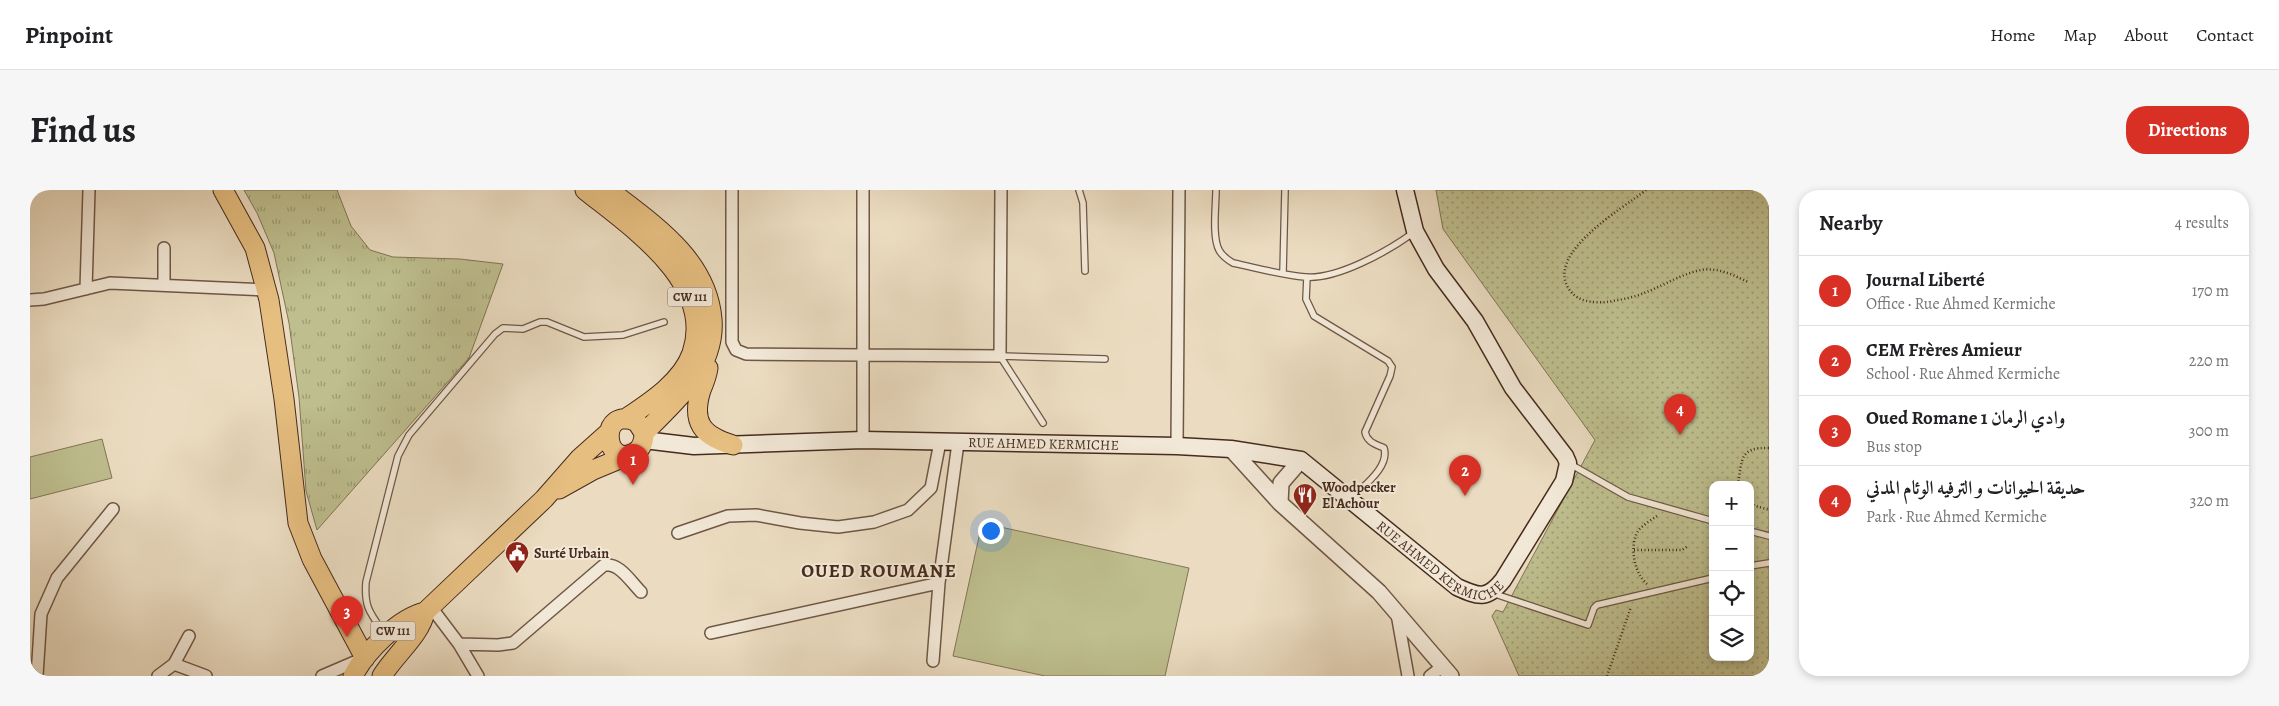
<!DOCTYPE html>
<meta charset="utf-8">
<style>
:root{--surface:#fff;--page:#f6f6f6;--text:#202124;--muted:#757577;--line:#e0e0e0;--accent:#d93025}
body{margin:0;font-family:Alegreya,Amiri,serif;background:var(--page);color:var(--text)}
.controls{position:absolute;right:15px;bottom:15px;display:grid;overflow:hidden;border-radius:10px;box-shadow:0 2px 8px #0003}
.controls button{width:45px;height:45px;display:grid;place-items:center;padding:0;border:0;border-bottom:1px solid var(--line);background:var(--surface);color:var(--text);font:25px sans-serif}
.you{position:absolute;left:960px;top:340px;width:18px;height:18px;margin:-12px;border:4px solid #fff;border-radius:50%;background:#1a73e8;box-shadow:0 0 0 8px #1a73e833}
.badge{display:grid;place-items:center;width:32px;height:32px;border-radius:50%;background:var(--accent);color:#fff;font-size:16px;font-weight:700}
.pin{position:absolute;translate:-50% -41px;filter:drop-shadow(0 1px 2px #0008)}
.pin::after{content:'';position:absolute;top:26px;width:18px;height:15px;background:inherit;clip-path:polygon(0 0,100% 0,50% 100%)}
.list{margin:0;padding:0;list-style:none}
h2{display:flex;justify-content:space-between;align-items:center;height:65px;margin:0;padding:0 20px;font-size:21px}
h2 small{font-size:16px;font-weight:400;color:var(--muted)}
.list li{display:grid;grid-template-columns:32px 1fr auto;gap:15px;align-items:center;box-sizing:border-box;height:70px;padding:0 20px;border-top:1px solid var(--line)}
.list b{display:block;font-size:19px;white-space:nowrap}
.list p{margin:0;font-size:16px;white-space:nowrap;color:var(--muted)}
.list em{font-size:16px;font-style:normal;color:var(--muted)}
.icon{flex:none;width:28px;height:28px;fill:none;stroke:currentColor;stroke-width:2;stroke-linecap:round;stroke-linejoin:round}
.map{position:relative;flex:none;width:1739px;height:486px;overflow:hidden;border-radius:20px}
header{display:flex;align-items:center;gap:30px;box-sizing:border-box;height:70px;padding:0 25px;background:var(--surface);border-bottom:1px solid var(--line)}
header strong{font-size:24px}
nav{display:flex;gap:28px;margin-inline-start:auto;font-size:18px}
.intro{display:flex;align-items:center;justify-content:space-between;box-sizing:border-box;height:120px;padding:0 30px}
h1{margin:0;font-size:35px}
.button{padding:12px 22px;border-radius:20px;background:var(--accent);color:#fff;font-size:18px;font-weight:700}
main{display:flex;gap:30px;padding:0 30px}
aside{flex:1;background:var(--surface);border-radius:20px;box-shadow:0 2px 8px #0003}
.map>svg:first-child{display:block}
</style>
<header>
<strong>Pinpoint</strong>
<nav><a>Home</a><a>Map</a><a>About</a><a>Contact</a></nav>
</header>
<div class="intro"><h1>Find us</h1><a class="button">Directions</a></div>
<main>
<div class="map">
<svg width="1739" height="486" viewBox="0 0 1739 486">
<defs>
<pattern id="grass-tufts" width="24" height="20" patternUnits="userSpaceOnUse" patternTransform="scale(1.25)"><rect width="24" height="20" fill="#bebe8e"/><path d="M3 7l-1-3M5 7V3M7 7l1-3M15 17l-1-3M17 17v-4M19 17l1-3" fill="none" stroke="#9c9b73"/></pattern>
<pattern id="park-dots" width="8" height="8" patternUnits="userSpaceOnUse" patternTransform="scale(1.25)"><rect width="8" height="8" fill="#bebe8e"/><path d="M2 2h.1M6 6h.1" fill="none" stroke="#9c9b73" stroke-width="1.8" stroke-linecap="round"/></pattern>
</defs>
<rect width="100%" height="100%" fill="#ebdcc1"/>
<filter id="stains"><feTurbulence type="fractalNoise" baseFrequency=".004" numOctaves="4"/><feColorMatrix values="0 0 0 0 .2 0 0 0 0 .09 0 0 0 0 .02 0 0 0 .5 -.17"/></filter>
<radialGradient id="worn" r=".72"><stop offset=".6" stop-color="#630" stop-opacity="0"/><stop offset="1" stop-color="#630" stop-opacity=".3"/></radialGradient>
<path fill="url(#grass-tufts)" stroke="#827456" d="M 214,0 L 307,0 L 321,36 L 340,60 L 363,67 L 430,69 L 473,74 L 439,168 L 287,340 L 276,301 L 269,207 L 259,133 L 244,63 L 227,23 Z"/>
<path fill="url(#park-dots)" stroke="#827456" fill-rule="evenodd" d="M 1406,0 L 1739,0 L 1739,486 L 1489,486 L 1462,426 L 1466,420 L 1473,422 L 1565,250 L 1413,39 ZM 1683,295 L 1720,295 L 1720,467 L 1683,467 Z"/>
<path fill="#bebe8e" stroke="#827456" d="M 72,249 L 82,288 L 0,309 L 0,267 Z
M 952,333 L 1159,378 L 1135,486 L 1015,486 L 923,466 Z"/>
<g fill="none" stroke-linecap="round" stroke-linejoin="round">
<g stroke="#6f5746" stroke-width="8">
<path id="service" d="M 1049,0 L 1053,13 L 1055,81
M 1186,0 C 1186,15 1182,47 1189,60 C 1192,66 1198,70 1203,73 C 1227,78 1251,85 1275,87 C 1307,90 1358,61 1383,43
M 1253,83 L 1255,0
M 1277,87 L 1276,109 L 1284,126 L 1358,171 L 1362,177 L 1360,186 L 1335,242 C 1337,252 1345,254 1354,258 C 1360,277 1333,296 1321,309
M 1013,233 L 970,166 L 1075,169
M 1540,274 L 1598,307 L 1683,331
M 1720,341 L 1739,346
M 1720,376 L 1739,373
M 1462,403 L 1558,435 L 1564,418 L 1567,415 L 1683,388
M 354,443 C 340,423 334,417 336,392 L 368,266 L 379,245 L 465,144 L 473,138 L 493,139 L 510,132 L 517,132 L 554,147 L 593,145 L 634,132"/>
</g>
<g stroke="#6f5746" stroke-width="14">
<path id="minor" d="M 702,0 L 702,152 L 706,160 L 716,164 L 970,166 L 971,0
M 833,0 L 833,250
M 134,58 L 134,95
M 56,99 L 59,0
M 0,110 L 14,109 L 80,93 L 236,100
M 1147,256 L 1149,0
M 648,343 L 698,326 L 726,325 L 770,333 L 808,337 L 844,332 L 878,320 L 901,298 L 910,252
M 401,417 L 429,454 L 448,486
M 1367,424 L 1378,486
M 681,443 L 909,393
M 429,454 L 468,455 L 483,453 L 574,375 C 590,373 600,391 611,402
M 903,471 L 909,393 L 928,253
M 144,474 L 176,486
M 7,486 L 11,424 L 27,388 L 83,319
M 128,486 L 144,474 L 159,446
M 292,486 L 334,468
M 1400,486 L 1413,476"/>
</g>
<g stroke="#6f5746" stroke-width="18">
<path id="tertiary" d="M 1201,259 L 1250,313 L 1349,402 L 1421,486
M 1250,313 L 1251,293 L 1271,270"/>
</g>
<g stroke="#462b1d" stroke-width="19">
<g id="secondary">
<path id="s1" d="M 614,250 L 664,256 L 833,250 L 1147,256 L 1201,259 L 1271,270 L 1427,397 C 1449,407 1457,410 1473,390 L 1534,291 L 1538,273 L 1535,266 L 1483,198 L 1445,131 L 1406,79 L 1385,41 L 1375,0"/>
</g>
</g>
<g stroke="#462b1d" stroke-width="21">
<path id="primary" d="M 193,0 L 225,58 L 239,110 L 254,209 L 268,333 L 282,369 L 335,468
M 555,0 C 601,37 686,93 662,163 C 652,192 619,213 595,229
M 579,0 C 623,34 677,69 682,129 C 684,152 675,175 661,193 C 647,211 630,227 614,243 C 614,251 612,259 604,263 C 573,279 568,214 607,232 L 614,243
M 678,178 C 677,186 674,193 671,200 C 661,232 672,246 703,255
M 529,299 L 563,280 L 599,265
M 323,486 C 335,462 369,428 395,422 L 514,309 L 550,268 L 578,243
M 352,486 C 364,466 391,444 395,422"/>
</g>
<path stroke="#462b1d" stroke-width="2.5" stroke-dasharray="1 2.5" stroke-linecap="butt" d="M 1616,0 C 1592,19 1515,63 1539,99 C 1547,112 1563,113 1577,112 C 1588,110 1603,108 1614,103 C 1633,96 1651,84 1671,80 C 1687,77 1704,85 1718,92
M 1708,295 C 1712,270 1709,257 1739,258
M 1720,314 L 1739,320
M 1604,360 L 1652,360 L 1658,356
M 1617,394 C 1604,383 1599,356 1608,341 C 1613,335 1621,330 1627,326
M 1577,486 L 1601,417"/>
<use href="#service" stroke="#f2e8d7" stroke-width="5.5"/>
<use href="#minor" stroke="#f2e8d7" stroke-width="11"/>
<use href="#tertiary" stroke="#f2e8d7" stroke-width="15"/>
<use href="#secondary" stroke="#f2e8d7" stroke-width="16"/>
<use href="#primary" stroke="#e6be80" stroke-width="19"/>
</g>
<defs>
<g id="restaurant-pin" transform="scale(1.25)"><path d="M0 17L-7.5 6A9.5 9.5 0 1 1 7.5 6Z" fill="#8f2418" stroke="#f2e8d7"/><path d="M-5-6h1v4h1v-4h1v4h1v-4h1v5L-1.5 .5V6h-2V.5L-5-1ZM5-6V6H3V1.5H1.5Q1.5-4 5-6Z" fill="#fff"/></g>
<g id="civic-pin" transform="scale(1.25)"><path d="M0 17L-7.5 6A9.5 9.5 0 1 1 7.5 6Z" fill="#8f2418" stroke="#f2e8d7"/><path d="M-.6-6.5H3V-4.5H.6V-3L4-1V1h2V6H-6V1h2V-1L-.6-3ZM-1.2 2.5V6h2.4V2.5Z" fill="#fff"/></g>
</defs>
<g fill-rule="evenodd">
<use href="#restaurant-pin" x="1275" y="305"/>
<use href="#civic-pin" x="487" y="363"/>
</g>
<g text-anchor="middle" stroke-width="4" stroke-linejoin="round" paint-order="stroke">
<g fill="#f2e8d7" stroke="#7a6455" stroke-width="1">
<rect x="637.5" y="97.5" width="45" height="19" rx="4"/>
<rect x="340.5" y="431.5" width="45" height="19" rx="4"/>
</g>
<g font-size="12" font-weight="bold" fill="#462b1d">
<text x="660" y="111">CW 111</text>
<text x="363" y="445">CW 111</text>
</g>
<g font-size="14" fill="#462b1d" stroke="#f2e8d7">
<text dy="5" stroke="none"><textPath href="#s1" startOffset="400">RUE AHMED KERMICHE</textPath></text>
<text dy="5" stroke="none"><textPath href="#s1" startOffset="834">RUE AHMED KERMICHE</textPath></text>
</g>
<g font-size="14" font-weight="bold" fill="#462b1d" stroke="#f2e8d7" text-anchor="start">
<text x="1292" y="302">Woodpecker<tspan x="1292" dy="16">El Achour</tspan></text>
<text x="504" y="368">Surté Urbain</text>
</g>
<g font-size="19" font-weight="bold" letter-spacing="1" fill="#462b1d" stroke="#f2e8d7">
<text x="849" y="387">OUED ROUMANE</text>
</g>
</g>
<rect width="100%" height="100%" filter="url(#stains)"/>
<rect width="100%" height="100%" fill="url(#worn)"/>
</svg>
<div class="controls">
<button>+</button>
<button>−</button>
<button><svg class="icon" aria-label="locate" viewBox="0 0 24 24"><circle cx="12" cy="12" r="6"/><path d="M12 2v4M12 18v4M2 12h4M18 12h4"/></svg></button>
<button><svg class="icon" aria-label="layers" viewBox="0 0 24 24"><path d="M12 4l9 5-9 5-9-5zM3 14l9 5 9-5"/></svg></button>
</div>
<div class="you"></div>
<div class="pin badge" style="left:603px;top:295px">1</div>
<div class="pin badge" style="left:1435px;top:306px">2</div>
<div class="pin badge" style="left:317px;top:447px">3</div>
<div class="pin badge" style="left:1650px;top:245px">4</div>
</div>
<aside>
<h2>Nearby<small>4 results</small></h2>
<ul class="list">
<li><span class="badge">1</span><div><b>Journal Liberté</b><p>Office · Rue Ahmed Kermiche</p></div><em>170 m</em></li>
<li><span class="badge">2</span><div><b>CEM Frères Amieur</b><p>School · Rue Ahmed Kermiche</p></div><em>220 m</em></li>
<li><span class="badge">3</span><div><b>Oued Romane 1 وادي الرمان</b><p>Bus stop</p></div><em>300 m</em></li>
<li><span class="badge">4</span><div><b>حديقة الحيوانات و الترفيه الوئام المدني</b><p>Park · Rue Ahmed Kermiche</p></div><em>320 m</em></li>
</ul>
</aside>
</main>
